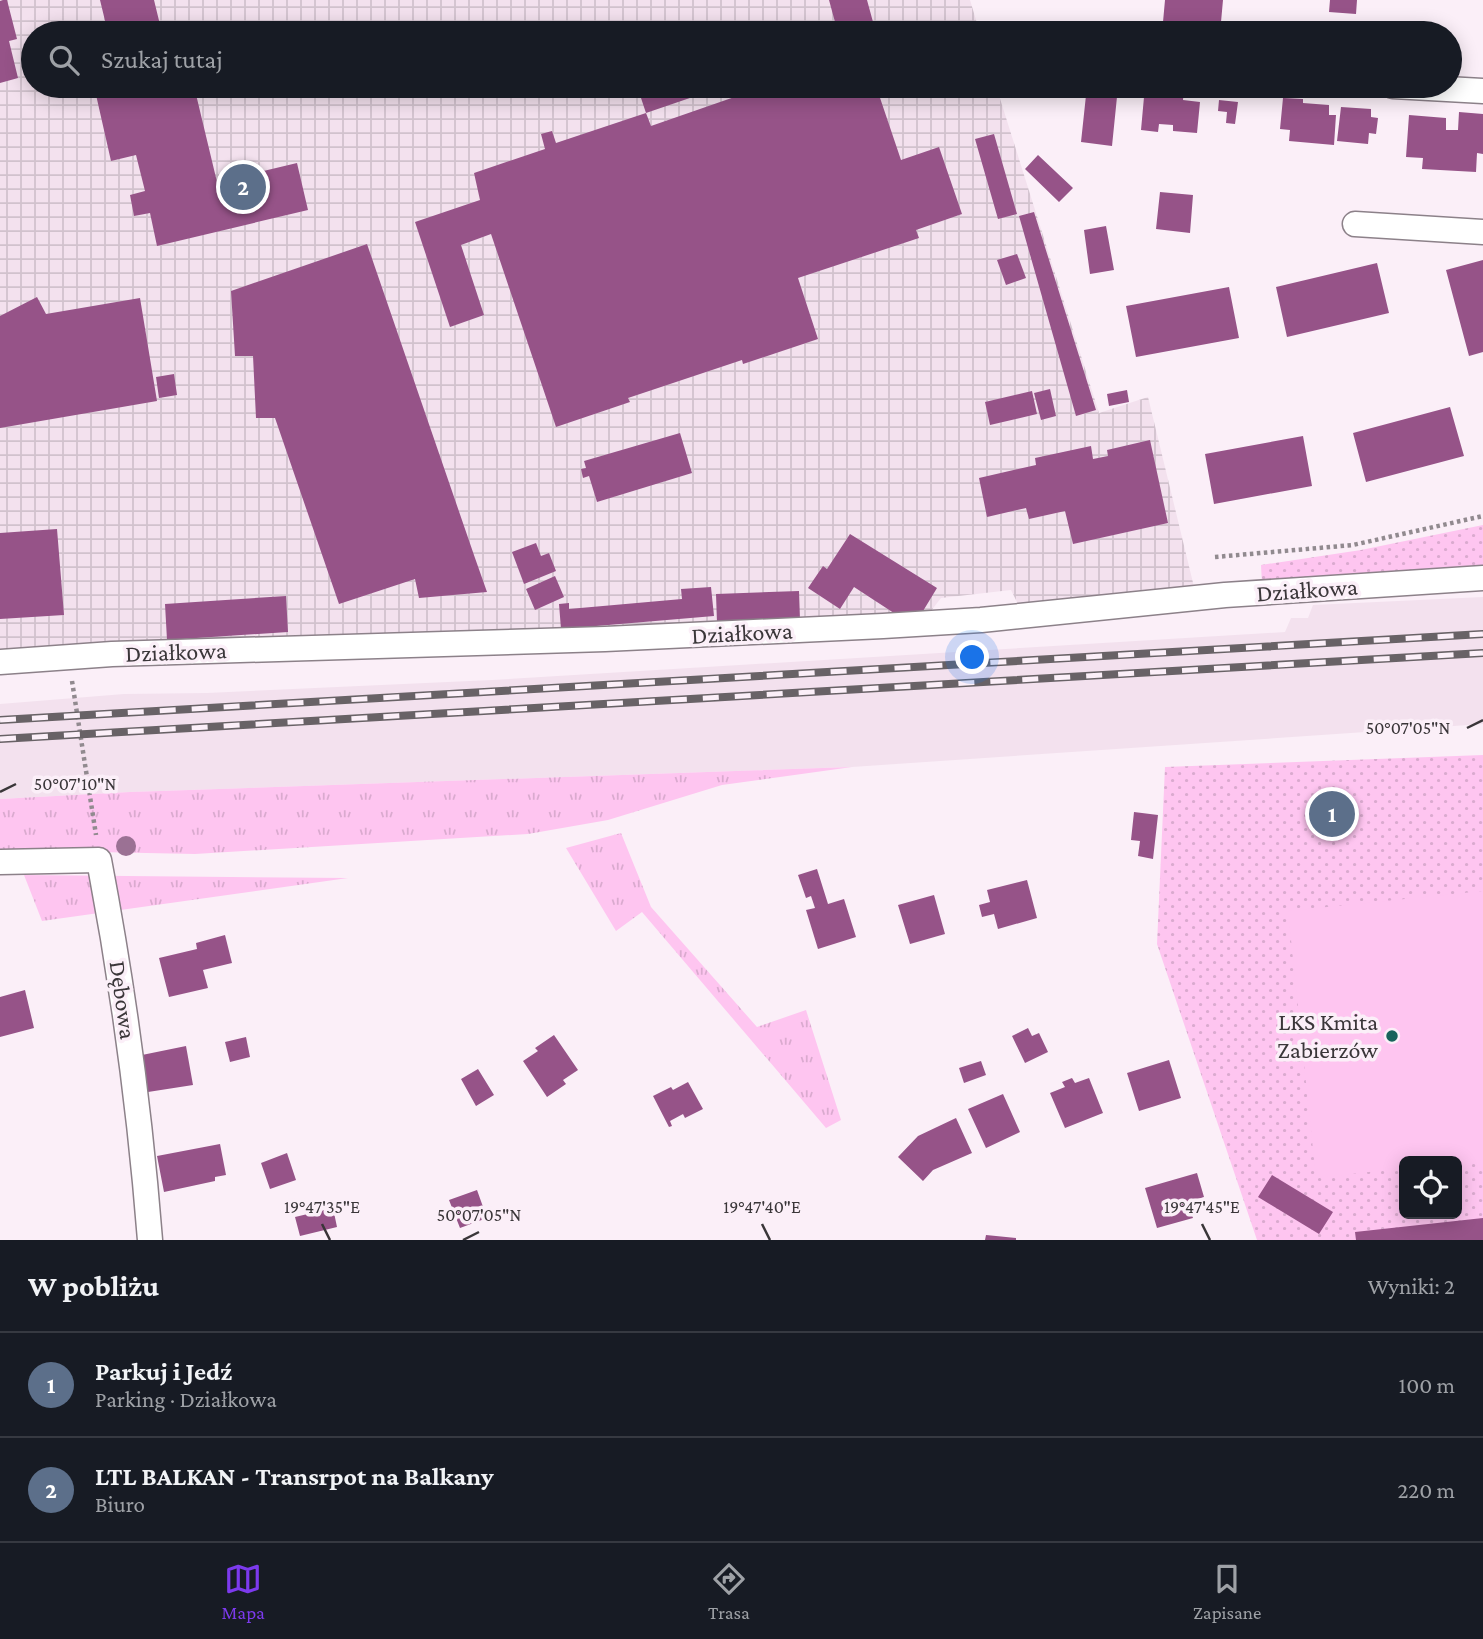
<!DOCTYPE html>
<html lang="pl">
<meta charset="utf-8">
<style>
:root{--surface:#171b24;--page:#20242c;--text:#f1f3f6;--muted:#9ea1a6;--line:#363941;--accent:#7c3aed}
body{margin:0;font-family:"Crimson Pro",serif;background:var(--page);color:var(--text)}
.controls{position:absolute;right:21px;bottom:21px;display:grid;overflow:hidden;border-radius:10px;box-shadow:0 4px 18px #0003}
.controls button{width:63px;height:63px;display:grid;place-items:center;padding:0;border:0;border-bottom:2px solid var(--line);background:var(--surface);color:var(--text);font:35px sans-serif}
.you{position:absolute;left:973px;top:658px;width:24px;height:24px;margin:-18px;border:5px solid #fff;border-radius:50%;background:#1a73e8;box-shadow:0 0 0 10px #1a73e833}
.badge{display:grid;place-items:center;width:46px;height:46px;border-radius:50%;background:var(--accent);color:#fff;font-size:23px;font-weight:700}
.pin{position:absolute;translate:-50% -50%;border:4px solid #fff;box-shadow:0 2px 7px #0006}
.list{margin:0;padding:0;list-style:none}
h2{display:flex;justify-content:space-between;align-items:center;height:91px;margin:0;padding:0 28px;font-size:30px}
h2 small{font-size:23px;font-weight:400;color:var(--muted)}
.list li{display:grid;grid-template-columns:46px 1fr auto;gap:21px;align-items:center;box-sizing:border-box;height:105px;padding:0 28px;border-top:2px solid var(--line)}
.list b{display:block;font-size:26px;white-space:nowrap}
.list p{margin:0;font-size:23px;white-space:nowrap;color:var(--muted)}
.list em{font-size:23px;font-style:normal;color:var(--muted)}
.icon{flex:none;width:38px;height:38px;fill:none;stroke:currentColor;stroke-width:2;stroke-linecap:round;stroke-linejoin:round}
.map{position:relative;flex:none;width:1483px;height:1240px;overflow:hidden}
.search{position:absolute;background:var(--surface);box-shadow:0 4px 18px #0003;left:21px;right:21px;top:21px;height:77px;display:flex;align-items:center;gap:18px;box-sizing:border-box;padding:0 24px;border-radius:38px;color:var(--muted);font-size:26px}
.sheet{height:301px;background:var(--surface)}
nav{display:flex;justify-content:space-around;align-items:center;box-sizing:border-box;height:98px;border-top:2px solid var(--line);background:var(--surface);font-size:19px;color:var(--muted)}
nav a{display:grid;justify-items:center;gap:4px}
nav .on{color:var(--accent)}
.map>svg:first-child{display:block}
</style>
<div class="map">
<svg width="1483" height="1240" viewBox="0 0 1483 1240">
<defs>
<pattern id="industrial-grid" width="8" height="8" patternUnits="userSpaceOnUse" patternTransform="scale(1.75)"><rect width="8" height="8" fill="#f3e1ee"/><path d="M0 4h8M4 0v8" fill="none" stroke="#d1c2cd"/></pattern>
<pattern id="grass-tufts" width="24" height="20" patternUnits="userSpaceOnUse" patternTransform="scale(1.75)"><rect width="24" height="20" fill="#fec5f0"/><path d="M3 7l-1-3M5 7V3M7 7l1-3M15 17l-1-3M17 17v-4M19 17l1-3" fill="none" stroke="#daaacf"/></pattern>
<pattern id="park-dots" width="8" height="8" patternUnits="userSpaceOnUse" patternTransform="scale(1.75)"><rect width="8" height="8" fill="#fec5f0"/><path d="M2 2h.1M6 6h.1" fill="none" stroke="#daaacf" stroke-width="1.8" stroke-linecap="round"/></pattern>
</defs>
<rect width="100%" height="100%" fill="#fbeff8"/>
<path fill="#f3e1ee" d="M 1483,597 L 1483,724 L 852,767 L 130,792 L 0,799 L 0,704 L 124,694 L 207,693 L 492,680 L 1285,632 L 1291,618 L 1308,618 L 1313,605 Z"/>
<path fill="url(#industrial-grid)" d="M 0,0 L 970,0 L 980,33 L 33,33 L 33,86 L 996,86 L 1099,413 L 1148,397 L 1195,591 L 1021,610 L 1011,590 L 941,598 L 924,620 L 0,652 Z"/>
<path fill="url(#grass-tufts)" d="M 852,767 L 722,785 L 608,820 L 528,834 L 195,854 L 0,850 L 0,799 L 130,792 Z
M 621,833 L 651,907 L 757,1027 L 806,1010 L 841,1120 L 826,1128 L 642,912 L 616,931 L 566,848 Z
M 24,875 L 348,878 L 42,921 Z"/>
<path fill="url(#park-dots)" fill-rule="evenodd" d="M 1483,525 L 1483,566 L 1262,584 L 1261,565 L 1361,550 Z
M 1483,755 L 1483,1240 L 1257,1240 L 1157,944 L 1165,767 ZM 1404,1161 L 1457,1161 L 1457,1214 L 1404,1214 Z"/>
<path fill="#fec5f0" d="M 1483,891 L 1483,1160 L 1457,1163 L 1404,1161 L 1404,1168 L 1316,1178 L 1288,911 Z"/>
<path fill="#965388" d="M 3,0 L 7,0 L 17,39 L 9,41 L 18,78 L 0,83 L 0,1 Z
M 100,0 L 154,0 L 162,33 L 108,33 Z
M 829,0 L 867,0 L 876,33 L 838,33 Z
M 1165,0 L 1223,0 L 1220,33 L 1162,33 Z
M 1330,0 L 1357,0 L 1356,14 L 1329,12 Z
M 1389,21 L 1438,27 L 1438,33 L 1388,33 Z
M 94,86 L 194,86 L 217,182 L 297,163 L 308,210 L 157,246 L 150,213 L 134,216 L 130,195 L 145,191 L 136,155 L 111,161 Z
M 637,86 L 725,86 L 646,113 Z
M 766,86 L 876,86 L 901,160 L 939,147 L 962,214 L 916,230 L 919,238 L 798,278 L 818,339 L 743,364 L 742,360 L 628,398 L 630,402 L 556,427 L 491,234 L 461,245 L 484,315 L 450,327 L 415,222 L 480,200 L 474,173 L 545,149 L 541,134 L 552,131 L 556,143 L 646,113 L 651,126 Z
M 1087,86 L 1118,87 L 1112,146 L 1081,142 Z
M 1145,86 L 1184,89 L 1183,100 L 1200,102 L 1197,133 L 1173,131 L 1173,125 L 1159,124 L 1158,132 L 1141,130 Z
M 1283,98 L 1303,99 L 1303,103 L 1329,105 L 1329,115 L 1336,115 L 1334,145 L 1289,141 L 1290,130 L 1280,129 Z
M 1219,100 L 1238,102 L 1235,124 L 1226,123 L 1227,112 L 1218,111 Z
M 1341,107 L 1371,109 L 1371,117 L 1378,118 L 1376,134 L 1369,133 L 1368,144 L 1337,141 Z
M 1459,112 L 1483,114 L 1483,154 L 1477,153 L 1476,172 L 1422,169 L 1423,158 L 1406,157 L 1409,115 L 1446,118 L 1446,130 L 1458,130 Z
M 994,134 L 1017,214 L 998,219 L 975,139 Z
M 1038,155 L 1073,188 L 1059,202 L 1025,169 Z
M 1160,192 L 1193,195 L 1190,233 L 1156,229 Z
M 1034,212 L 1096,410 L 1076,416 L 1019,216 Z
M 1106,226 L 1114,270 L 1090,274 L 1084,230 Z
M 367,244 L 475,558 L 487,592 L 419,598 L 415,579 L 339,604 L 275,418 L 256,418 L 253,356 L 235,356 L 231,291 Z
M 1017,254 L 1026,278 L 1006,285 L 997,260 Z
M 1483,260 L 1483,352 L 1469,356 L 1446,270 Z
M 1377,263 L 1389,313 L 1287,337 L 1276,287 Z
M 1229,287 L 1239,338 L 1136,357 L 1126,306 Z
M 37,297 L 46,314 L 140,298 L 157,401 L 0,428 L 0,316 Z
M 174,374 L 177,395 L 159,398 L 156,377 Z
M 1050,389 L 1056,416 L 1041,420 L 1034,393 Z
M 1127,390 L 1129,402 L 1109,406 L 1107,394 Z
M 1032,391 L 1037,414 L 990,425 L 985,402 Z
M 1450,407 L 1464,456 L 1366,482 L 1353,433 Z
M 680,433 L 692,473 L 597,502 L 589,476 L 583,478 L 581,469 L 586,468 L 584,461 Z
M 1303,436 L 1312,486 L 1214,504 L 1205,454 Z
M 1150,440 L 1168,523 L 1073,544 L 1065,511 L 1029,519 L 1026,508 L 987,517 L 979,478 L 1036,465 L 1035,458 L 1091,446 L 1093,459 L 1108,456 L 1107,450 Z
M 57,529 L 64,615 L 0,619 L 0,533 Z
M 850,534 L 937,588 L 920,616 L 900,617 L 854,587 L 840,609 L 808,588 L 823,566 L 827,569 Z
M 536,543 L 541,556 L 549,553 L 556,571 L 524,584 L 512,552 Z
M 555,576 L 564,597 L 535,610 L 526,589 Z
M 711,587 L 714,616 L 561,629 L 559,604 L 569,603 L 569,609 L 682,599 L 681,589 Z
M 799,591 L 800,620 L 717,623 L 716,594 Z
M 286,596 L 288,632 L 167,640 L 165,604 Z
M 1134,812 L 1158,815 L 1153,859 L 1138,856 L 1140,841 L 1131,840 Z
M 817,869 L 828,904 L 844,899 L 856,937 L 818,949 L 806,910 L 815,908 L 811,896 L 806,898 L 798,875 Z
M 1027,880 L 1037,918 L 998,929 L 994,914 L 982,917 L 979,905 L 990,902 L 987,890 Z
M 934,895 L 945,934 L 910,944 L 898,905 Z
M 225,935 L 232,963 L 203,970 L 208,988 L 169,997 L 159,958 L 197,949 L 196,943 Z
M 25,990 L 34,1028 L 0,1037 L 0,997 Z
M 1028,1028 L 1032,1036 L 1039,1033 L 1048,1052 L 1025,1063 L 1012,1036 Z
M 554,1035 L 578,1070 L 563,1080 L 566,1084 L 547,1097 L 523,1061 L 538,1051 L 535,1048 Z
M 246,1037 L 250,1057 L 230,1062 L 225,1042 Z
M 186,1046 L 193,1085 L 148,1092 L 142,1055 Z
M 1169,1060 L 1181,1098 L 1139,1111 L 1127,1073 Z
M 981,1061 L 986,1075 L 964,1083 L 959,1068 Z
M 478,1069 L 494,1095 L 476,1106 L 461,1079 Z
M 1072,1078 L 1075,1083 L 1089,1078 L 1103,1113 L 1065,1128 L 1050,1093 L 1065,1087 L 1062,1082 Z
M 688,1082 L 703,1109 L 685,1118 L 683,1114 L 670,1121 L 672,1126 L 669,1127 L 653,1096 L 671,1087 L 673,1090 Z
M 1003,1094 L 1020,1132 L 986,1148 L 968,1109 Z
M 956,1118 L 972,1153 L 933,1170 L 923,1181 L 898,1157 L 918,1136 Z
M 220,1144 L 226,1175 L 215,1177 L 215,1181 L 164,1192 L 157,1156 Z
M 287,1153 L 296,1180 L 270,1189 L 261,1163 Z
M 1197,1173 L 1204,1197 L 1188,1202 L 1193,1218 L 1157,1228 L 1145,1188 Z
M 1272,1175 L 1333,1212 L 1319,1234 L 1258,1197 Z
M 477,1190 L 487,1218 L 460,1228 L 449,1200 Z
M 333,1208 L 337,1227 L 300,1236 L 295,1217 Z
M 1483,1218 L 1483,1240 L 1356,1240 L 1355,1232 Z
M 986,1235 L 1016,1238 L 1016,1240 L 985,1240 Z"/>
<g fill="none" stroke-linecap="round" stroke-linejoin="round">
<g stroke="#8c8189" stroke-width="27">
<path id="street" d="M 1393,86 L 1483,91
M 1355,224 L 1483,232
M 0,662 L 112,654 L 605,639 L 883,626 L 981,620 L 1225,595 L 1483,578
M 0,862 L 99,860 C 123,986 140,1112 150,1240"/>
</g>
<path stroke="#918a8f" stroke-width="4.5" stroke-dasharray="3.5 3.5" stroke-linecap="butt" d="M 1215,557 L 1353,545 L 1483,516
M 72,681 L 96,835"/>
<use href="#street" stroke="#fff" stroke-width="24"/>
<g stroke="#686266" stroke-width="8">
<path id="rail" d="M 0,720 L 1483,634
M 0,739 L 1483,653"/>
</g>
<use href="#rail" stroke="#fbeff8" stroke-width="5" stroke-dasharray="16" stroke-linecap="butt"/>
</g>
<circle fill="#9b7194" cx="126" cy="846" r="10"/>
<path fill="none" stroke="#3a3639" stroke-width="2.5" d="M 1467,728 L 1483,720M 0,792 L 16,784M 322,1224 L 330,1240M 762,1224 L 770,1240M 1202,1224 L 1210,1240M 463,1240 L 479,1232"/>
<circle fill="#17635b" stroke="#fbeff8" stroke-width="2.5" cx="1392" cy="1036" r="7"/>
<g text-anchor="middle" stroke-width="7" stroke-linejoin="round" paint-order="stroke">
<g font-size="24" fill="#3a3639" stroke="#fbeff8">
<text transform="translate(1307 590) rotate(-4)" y="8">Działkowa</text>
<text transform="translate(742 633) rotate(-3)" y="8">Działkowa</text>
<text transform="translate(176 652) rotate(-2)" y="8">Działkowa</text>
<text transform="translate(123 1000) rotate(82)" y="8">Dębowa</text>
</g>
<g font-size="24" fill="#3a3639" stroke="#fbeff8" text-anchor="end">
<text x="1378" y="1030">LKS Kmita<tspan x="1378" dy="28">Zabierzów</tspan></text>
</g>
</g>
<g font-size="18" text-anchor="middle" fill="#3a3639" stroke="#fbeff8" stroke-width="7" stroke-linejoin="round" paint-order="stroke">
<text x="1408" y="734">50°07'05"N</text>
<text x="75" y="790">50°07'10"N</text>
<text x="322" y="1213">19°47'35"E</text>
<text x="762" y="1213">19°47'40"E</text>
<text x="1202" y="1213">19°47'45"E</text>
<text x="479" y="1221">50°07'05"N</text>
</g>
</svg>
<div class="controls">
<button><svg class="icon" aria-label="locate" viewBox="0 0 24 24"><circle cx="12" cy="12" r="6"/><path d="M12 2v4M12 18v4M2 12h4M18 12h4"/></svg></button>
</div>
<div class="you"></div>
<div class="pin badge" style="left:1332px;top:814px;background:#5c6f8a">1</div>
<div class="pin badge" style="left:243px;top:187px;background:#5c6f8a">2</div>
<div class="search"><svg class="icon" aria-label="search" viewBox="0 0 24 24"><circle cx="10" cy="10" r="6"/><path d="M15 15l6 6"/></svg>Szukaj tutaj</div>
</div>
<section class="sheet">
<h2>W pobliżu<small>Wyniki: 2</small></h2>
<ul class="list">
<li><span class="badge" style="background:#5c6f8a">1</span><div><b>Parkuj i Jedź</b><p>Parking · Działkowa</p></div><em>100 m</em></li>
<li><span class="badge" style="background:#5c6f8a">2</span><div><b>LTL BALKAN - Transrpot na Balkany</b><p>Biuro</p></div><em>220 m</em></li>
</ul>
</section>
<nav>
<a class="on"><svg class="icon" aria-label="map" viewBox="0 0 24 24"><path d="M3 6l6-2 6 2 6-2v14l-6 2-6-2-6 2zM9 4v14M15 6v14"/></svg>Mapa</a>
<a><svg class="icon" aria-label="directions" viewBox="0 0 24 24"><path d="M12 3l9 9-9 9-9-9zM9 14v-3h6M13 9l2 2-2 2"/></svg>Trasa</a>
<a><svg class="icon" aria-label="saved" viewBox="0 0 24 24"><path d="M7 4h10v16l-5-4-5 4z"/></svg>Zapisane</a>
</nav>
